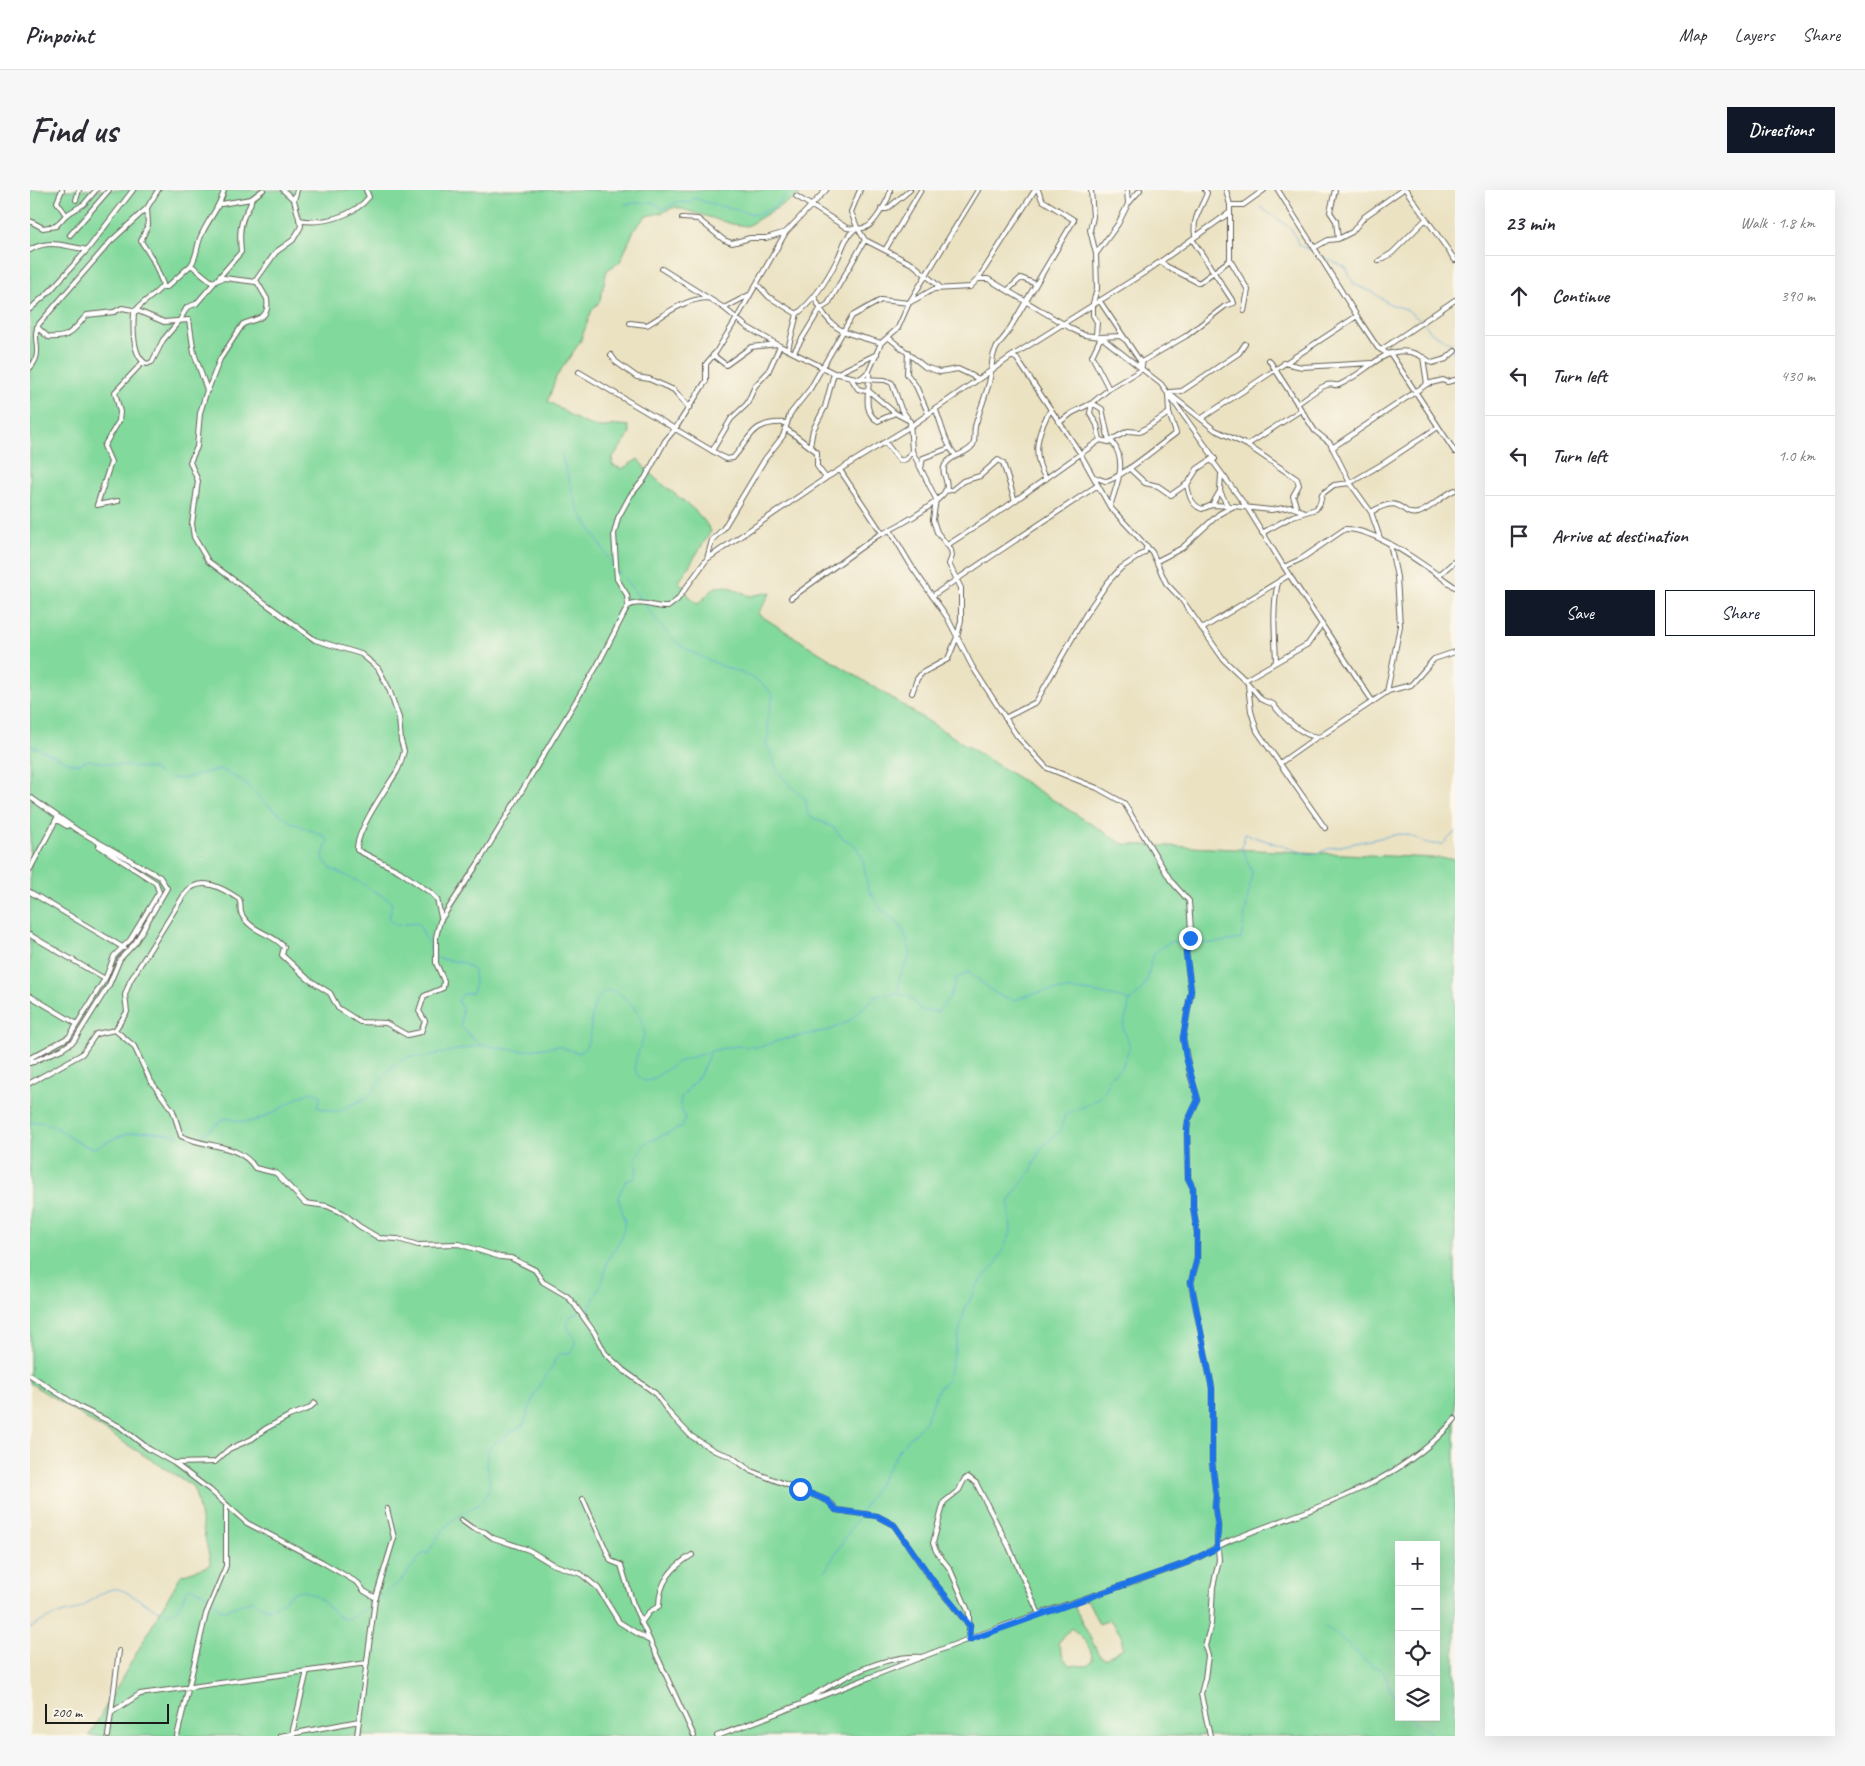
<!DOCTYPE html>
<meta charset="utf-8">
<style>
:root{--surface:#fff;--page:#f7f7f7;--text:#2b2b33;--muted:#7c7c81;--line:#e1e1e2;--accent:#111827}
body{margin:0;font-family:Caveat,sans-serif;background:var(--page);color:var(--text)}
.controls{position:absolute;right:15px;bottom:15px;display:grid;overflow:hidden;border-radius:0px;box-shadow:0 5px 20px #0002}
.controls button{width:45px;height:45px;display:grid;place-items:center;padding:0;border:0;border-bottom:1px solid var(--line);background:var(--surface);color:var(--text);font:25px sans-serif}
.scale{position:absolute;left:15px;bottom:12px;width:124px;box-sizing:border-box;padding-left:5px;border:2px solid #1c1c1c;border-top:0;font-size:14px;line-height:18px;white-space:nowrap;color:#1c1c1c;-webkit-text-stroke:4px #fbf7ec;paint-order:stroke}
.stop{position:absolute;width:15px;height:15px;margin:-11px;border:4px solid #1a73e8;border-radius:50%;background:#fff}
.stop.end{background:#1a73e8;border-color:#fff;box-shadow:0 1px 5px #0008}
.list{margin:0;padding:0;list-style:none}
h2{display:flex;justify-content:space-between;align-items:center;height:65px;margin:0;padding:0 20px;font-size:21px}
h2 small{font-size:16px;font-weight:400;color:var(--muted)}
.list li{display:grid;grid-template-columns:32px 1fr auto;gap:15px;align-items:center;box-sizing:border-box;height:80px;padding:0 20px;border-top:1px solid var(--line)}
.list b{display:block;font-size:19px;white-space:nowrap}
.list em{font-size:16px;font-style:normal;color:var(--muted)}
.actions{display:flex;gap:10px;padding:15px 20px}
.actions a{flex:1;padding:11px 0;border:1px solid var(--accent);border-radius:0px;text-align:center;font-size:18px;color:var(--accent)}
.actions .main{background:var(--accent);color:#fff}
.icon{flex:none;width:28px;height:28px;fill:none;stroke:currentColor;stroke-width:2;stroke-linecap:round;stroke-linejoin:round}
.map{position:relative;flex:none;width:1425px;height:1546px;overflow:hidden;border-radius:0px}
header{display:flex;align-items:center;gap:30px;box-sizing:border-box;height:70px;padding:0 25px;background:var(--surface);border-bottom:1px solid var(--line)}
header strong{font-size:24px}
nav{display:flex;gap:28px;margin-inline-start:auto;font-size:18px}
.intro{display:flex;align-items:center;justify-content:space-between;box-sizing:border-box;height:120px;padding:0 30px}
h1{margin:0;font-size:35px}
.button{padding:12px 22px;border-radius:0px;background:var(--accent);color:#fff;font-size:18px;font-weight:700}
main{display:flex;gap:30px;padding:0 30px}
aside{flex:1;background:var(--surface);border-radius:0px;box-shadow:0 5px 20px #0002}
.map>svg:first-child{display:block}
</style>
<header>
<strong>Pinpoint</strong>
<nav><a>Map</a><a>Layers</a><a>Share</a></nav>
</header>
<div class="intro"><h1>Find us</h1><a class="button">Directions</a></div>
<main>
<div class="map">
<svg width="1425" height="1546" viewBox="0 0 1425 1546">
<rect width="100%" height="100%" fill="#fbf7ec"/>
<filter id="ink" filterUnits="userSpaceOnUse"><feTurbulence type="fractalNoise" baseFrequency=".02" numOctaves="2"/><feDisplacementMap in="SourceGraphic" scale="10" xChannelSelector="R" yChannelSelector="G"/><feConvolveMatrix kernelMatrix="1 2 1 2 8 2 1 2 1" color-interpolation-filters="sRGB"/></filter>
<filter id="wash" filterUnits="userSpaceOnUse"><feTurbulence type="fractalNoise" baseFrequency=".0096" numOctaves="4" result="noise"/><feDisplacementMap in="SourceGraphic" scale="20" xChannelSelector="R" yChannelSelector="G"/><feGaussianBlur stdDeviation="1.12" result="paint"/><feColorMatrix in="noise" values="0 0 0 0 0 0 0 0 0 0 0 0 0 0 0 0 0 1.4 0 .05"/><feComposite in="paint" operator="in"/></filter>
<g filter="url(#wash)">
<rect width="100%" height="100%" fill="#ebe2c2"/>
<path fill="#82d99c" stroke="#4f7a5c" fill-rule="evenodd" d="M 0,0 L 777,0 L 717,36 L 702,34 L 645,17 L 631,23 L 616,26 L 604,40 L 590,72 L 577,80 L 570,111 L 562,120 L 550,152 L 526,187 L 518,211 C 535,221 550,235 570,237 C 580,238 585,233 598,236 L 600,244 L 583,267 L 582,275 L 592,279 L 608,269 C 627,298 664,310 681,341 L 649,392 C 656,399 659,409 668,414 L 685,397 L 697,396 L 720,406 L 741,402 L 728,424 L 1093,654 L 1425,669 L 1425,1546 L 59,1546 L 151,1385 L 181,1375 L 164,1297 L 0,1193 ZM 1369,1355 L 1406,1355 L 1406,1527 L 1369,1527 ZM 1055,1410 L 1058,1411 L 1069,1434 L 1080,1430 L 1091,1445 L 1093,1458 L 1075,1469 L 1069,1465 L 1044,1416 L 1045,1413 ZM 1041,1438 C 1051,1446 1063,1457 1062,1471 L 1057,1476 L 1039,1475 L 1033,1467 L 1028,1453 Z"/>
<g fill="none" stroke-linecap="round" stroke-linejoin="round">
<path stroke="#61a9d8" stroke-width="1" d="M 595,14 L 623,12 L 633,19 L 647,12 L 660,13 L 664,8 C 685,16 706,19 727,25 L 743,18 L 762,0
M 1230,17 L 1261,38 L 1269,55 L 1285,62
M 1291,66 L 1316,78 L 1324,94 L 1342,102 L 1360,114 L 1376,119 L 1391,131
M 1394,133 L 1402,143 L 1421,153 L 1425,168
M 531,264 L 548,319 L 584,377
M 589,382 L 613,412
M 615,415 C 626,430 639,448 655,458 C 667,465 685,473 697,478 C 718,486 729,487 743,506 L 737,529 L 739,545 L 736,555 C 742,562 741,569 746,577 C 753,591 765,599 776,609 L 778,625 L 804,638 L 810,646 L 825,655 L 833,669 L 838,699 L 851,719 L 866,731 L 874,741 L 881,764 L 870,786 L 868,803
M 0,555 L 40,573 L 48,574 L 58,570 L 80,574 L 123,579 L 129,584
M 140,588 L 152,589 L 190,579 L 213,591 L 235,613 L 259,631 L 294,646 L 298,651 L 293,665 L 294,670 L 301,679 L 328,691 L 362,712 L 359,730 L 366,735 L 388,733 L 404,765
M 407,768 L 434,773 L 444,781 L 445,794 L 442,803 L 433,804 L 428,811 L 432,818 L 431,837 L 449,854
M 0,933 C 30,927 34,953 65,958 C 99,940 111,938 149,946
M 160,948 L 170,947 L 195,928 C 202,929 208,932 214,932 C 241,931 258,909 282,902 L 291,906 L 287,917 L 307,922 L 339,906 L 362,876 L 380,866 L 393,867 L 450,855 L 491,861 L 528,856 L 549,863 C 571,851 550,814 578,800 C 594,800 614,826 614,842 C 613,860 594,878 614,891 L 621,890 L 648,872 L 681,861 L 705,856 L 730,857 L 751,850 L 800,840 L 819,831 L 846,806 L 865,803 L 880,807 L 891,820 L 907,822 L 920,807 L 926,789 L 938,782 L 968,805 L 985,810 C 1023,793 1061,800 1101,811 C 1105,806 1111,801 1114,796 C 1126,771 1111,768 1142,751 C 1155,757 1195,752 1211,749 L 1222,682 L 1212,658 L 1215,644 L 1281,665 L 1301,658 L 1369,644 C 1385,643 1392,657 1413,654 L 1425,642
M 552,1122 L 558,1120 L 573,1091 L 577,1071 L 591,1048 L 595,1032 L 588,1007 L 596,991 L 605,988 L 607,979 L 605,969 L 615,953 L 652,937 L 655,928 L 650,915 L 651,908 L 670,885 L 681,861
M 795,1381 L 871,1257 L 895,1232 L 909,1198 L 917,1191 L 935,1119 L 949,1092 L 966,1074 L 981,1043 L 979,1013 L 983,1005 L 1002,979 L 1011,958 L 1030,941 L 1035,924 C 1053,916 1079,911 1078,888 L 1092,877 L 1100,856 L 1093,838 L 1100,811
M 347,1409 L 371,1391 L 394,1362 L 398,1364 C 405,1350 414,1337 427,1327 C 437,1319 451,1316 457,1304 C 466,1287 449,1276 461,1256 L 494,1234 L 504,1206 L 513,1189 L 523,1177 L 525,1169 L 530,1164 L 541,1162 C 551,1150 539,1145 537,1134 L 542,1125 L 548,1123
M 1295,1437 L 1315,1451 L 1334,1470 L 1354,1482 L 1362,1504 L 1369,1508
M 0,1438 C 7,1435 13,1430 21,1427 C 30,1423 41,1423 50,1418 C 61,1412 71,1401 83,1399 C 99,1396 130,1432 146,1420 C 153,1414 152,1404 160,1397 L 175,1404 L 190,1419 L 197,1420 L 222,1410 C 227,1412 231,1417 236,1418 C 251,1423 257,1398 273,1401 C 295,1405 303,1427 314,1429 C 323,1430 337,1416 344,1411
M 1378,1527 C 1384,1536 1398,1536 1401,1546"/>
</g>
</g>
<g filter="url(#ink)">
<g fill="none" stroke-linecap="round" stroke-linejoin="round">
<g stroke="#646156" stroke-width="6">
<path id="street" d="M 32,0 L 27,12 L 36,25
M 253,0 L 264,10
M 830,0 L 821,22 L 827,37 L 835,50 L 884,75 L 911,98
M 1061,0 L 1063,27 L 1060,40 L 1066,64 L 1067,99 L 1063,113 L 1063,125 L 1067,132 L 1066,145
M 1196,0 L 1200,15 L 1200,70 L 1218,100 L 1214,121
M 1248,0 L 1332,134 L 1348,158 L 1358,164
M 1305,0 L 1300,22 L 1306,31 L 1308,49
M 1376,0 L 1425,70
M 766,6 L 817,38 C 822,39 832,39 837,37 C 844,34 861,7 860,0
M 46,10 L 49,0
M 191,14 L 221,9
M 1098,14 L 1110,0
M 1200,15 L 1213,15 L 1234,0
M 117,18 L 118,35 L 111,51 L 123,70 L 133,94 C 130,103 110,112 104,123 C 103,136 102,167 117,174 L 122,172 L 133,150 L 150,130 L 157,117 L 166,114 L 211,62 C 210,50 209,38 214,26 C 217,20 222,15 221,9 L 233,0
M 851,19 L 857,19 L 880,0
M 652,28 L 668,29 L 694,50 L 702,53 L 720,48 L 736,48 L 756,42
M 269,30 C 292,35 324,26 339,7 L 336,0
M 0,31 L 13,38 L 26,36 L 36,25 L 54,14 L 66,0
M 40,45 L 79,0
M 1165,45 C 1162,28 1172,17 1177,3 L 1175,0
M 1284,58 L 1298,50 L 1308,49 L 1322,42 L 1334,27 L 1372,0
M 0,60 C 18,49 38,56 57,60
M 855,60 L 891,0
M 1066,64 L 1088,34 L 1098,14 L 1097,0
M 1131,71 L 1136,76 L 1169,93 L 1200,70
M 1349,71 L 1362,63 L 1395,30
M 161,75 C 167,67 167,54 171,46 C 178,29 190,18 194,0
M 632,79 L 694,118 L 717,137 L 750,156 L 804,183 L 830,189 L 839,181 L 851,153 L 868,138 L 879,113 L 948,0
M 948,89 L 958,89 L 1042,139 L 1054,145 L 1071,147 L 1131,194 L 1185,269
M 727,94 L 739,107 L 767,124 C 784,110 797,90 807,70 C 815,54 812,51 827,37
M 132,97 L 137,97 L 161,75 L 182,92 L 194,88 L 226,92
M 978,100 L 991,88 L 1006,94
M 784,106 C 801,144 815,142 851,153
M 1069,110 L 1110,171 L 1110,175
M 694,118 L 719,105
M 0,119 L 19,102 L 57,60 L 103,0
M 600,133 L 617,135 C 636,124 654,109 678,108
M 7,137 L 18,147 C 41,149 43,139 57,125 L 84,122 L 92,118 L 108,121 L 134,132 L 159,130 L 164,163 L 177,200 L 170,223 L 167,257 L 160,272 L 168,291 L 162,334 L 164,347 L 178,371 L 285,450 L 331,464 L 348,478 L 359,499 L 369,528 L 371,551 L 374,561 C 372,568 370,577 366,583 C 355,600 326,641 327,660 L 369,681 L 401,703 L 407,709 L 411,727
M 859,148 L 895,177 L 910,182 L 928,179 L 947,188
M 758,159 L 767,124
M 1351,160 L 1425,110
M 764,162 L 790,119 L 798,114 L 835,50
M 878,162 L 877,184 L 886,196 L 898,223
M 1360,163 L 1425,262
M 581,165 L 586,172 L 607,187 L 619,189 L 644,200 L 659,218
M 683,165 L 696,175 L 721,157 L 747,154
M 982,166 L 1117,81 L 1199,23
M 1393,167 L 1397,194
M 1239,170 L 1285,241 L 1300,253 L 1320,293 L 1341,322 L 1350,348
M 1254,173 L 1272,177 L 1342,173
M 0,178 C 15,162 0,148 9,134 L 81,51 L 117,18 L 128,0
M 839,181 C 841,198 830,221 848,231 L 865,223
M 549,182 L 696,269 L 703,268 C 722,246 722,231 756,233
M 806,184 L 847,164
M 821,188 L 828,199 L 840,202 L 865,223 L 880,231 L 882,261 L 906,309 L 903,330 L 907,342 L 921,360 L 922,366 L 919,374 L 931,398 L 931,431 L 927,447 L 918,469 L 892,483 L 887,489 L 882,503
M 830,189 L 855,190 L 862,193 L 871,219 L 877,227
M 1079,199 L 1111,180 L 1113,171 L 1156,146 L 1195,116 L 1204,113 L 1162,49
M 178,200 L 190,169 L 213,134 C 226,128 240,130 237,109 L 226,90 L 246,62 L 263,50 L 269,40 L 271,36 L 264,10 L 267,0
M 1140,202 L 1152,201 L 1209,163 L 1215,154
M 1141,205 L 1185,240 L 1217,255 L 1267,289 L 1269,295 L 1263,306 L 1267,319
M 1267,214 C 1276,208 1287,198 1297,195 C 1301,193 1304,196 1309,195 C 1343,180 1362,142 1402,173 L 1416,169 L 1425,161
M 905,218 C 912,234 914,252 926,266
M 1172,228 L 1327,126
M 1030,232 L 1042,223 L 1062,213 L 1079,199 L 1062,166 L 1071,147 L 1090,146 L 1097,151
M 755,238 L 787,262 L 787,276 L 796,288
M 1070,250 L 1067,235 L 1060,223 L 1062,213 L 1072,219 L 1079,251 L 1098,241 L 1110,242 L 1139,223
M 855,252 L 870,271 L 876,269 L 882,261
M 1217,255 L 1271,220
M 780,256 L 783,240 L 795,217 L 804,183
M 1302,258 L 1397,194 L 1413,190 L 1417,192 L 1425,190
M 682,261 L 701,229 L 717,214 L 725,196 L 738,182 L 750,156
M 1181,269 L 1218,319 L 1254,377 L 1343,512
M 1182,269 L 1167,279 L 1157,295 C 1159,305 1161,315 1172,319 L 1182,315 L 1202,316
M 1099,278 L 1115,293 L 1128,296 L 1141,305 L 1158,293
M 891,279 L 893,268 L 919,258
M 810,280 L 852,343
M 1064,287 C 1067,288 1072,290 1075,291 C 1086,292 1135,251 1146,243 L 1139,223 L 1138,204
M 1016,289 C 1001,265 1007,242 1021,219
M 915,301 L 922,300 L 933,291 L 950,286 L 968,270 L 973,273 L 985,311
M 1190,301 L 1197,315
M 88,311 L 67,315 L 81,272 L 74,256 L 89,231 L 90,222 L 85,202 L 113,172
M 1182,315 L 1190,301 L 1191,284
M 1341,322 C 1375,302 1369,327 1388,323 C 1400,320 1411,306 1425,300
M 860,340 L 882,377 L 917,427 L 942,476 L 987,546 L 1017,578 L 1067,598 L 1094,613 L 1141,691 L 1159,711 L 1161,740 L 1156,763 L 1161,801 L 1153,848 L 1160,884 L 1168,910 L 1158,931 L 1157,941 L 1158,988 L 1163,998 L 1163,1017 L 1167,1042 L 1167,1069 L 1161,1093 L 1182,1198 L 1182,1271 L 1186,1306 L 1185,1317 L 1188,1336 L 1187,1347 L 1189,1370 L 1183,1397 L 1181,1434 L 1175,1456 L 1178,1466 L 1175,1488 L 1171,1504 L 1180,1546
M 1232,343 L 1263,326 L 1286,319 L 1290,313 L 1292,304 L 1304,295 L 1320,293 L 1354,273 L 1408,237
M 919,354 L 976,317 L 1070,250 L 1083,253 C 1098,274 1086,295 1080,317
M 677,369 L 796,288 L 881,236 L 982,166 L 987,169 L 1050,263 L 1080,317 L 1122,362 L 1136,393 L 1152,410 L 1194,470 L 1215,490 L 1232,510 L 1243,514 C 1250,524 1276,551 1291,546 L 1357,502 L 1370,436 L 1367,387 L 1360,354
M 1127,371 L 1152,358 L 1189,324 L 1204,316 L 1241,320 L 1261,317 L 1275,322
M 1254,377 L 1271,369 L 1315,339 C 1348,339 1398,378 1425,397
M 1409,385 L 1425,371
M 902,406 L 1068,295
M 761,408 L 847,346 C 863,339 908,315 916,300 C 920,291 910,284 915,275 C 921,264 937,265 943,255 C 946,248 943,240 946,233 C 950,220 955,207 959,193 C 965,169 957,167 976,145 L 1044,30 L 1012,10 L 1008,0
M 598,416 L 597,405 L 587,389 L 584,344 L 588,328 L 600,306 L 615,288 L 635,251 L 645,239 L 676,191 L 676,174 L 686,162 L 707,128 L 756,42 L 796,0
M 1172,439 L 1259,385
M 1246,471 C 1245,445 1242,418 1248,392
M 1215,490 L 1278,454 L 1292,434
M 1218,495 L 1221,521 L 1227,541 L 1295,638
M 1358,501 L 1381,495 L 1404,469 L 1425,462
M 975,528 L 1006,512 L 1056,424 L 1078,392 L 1091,378 L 1115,362 L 1117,356
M 1250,573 L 1287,547
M 0,607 L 47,640 L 130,687 L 137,698 L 105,753 L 90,769 L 79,795 L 44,851 L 32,859 L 0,873
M 27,630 L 37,636
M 0,679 L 27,628
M 0,702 L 94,758
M 0,745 L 75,789
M 0,806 L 47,834
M 85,840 L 104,856 L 120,890 L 143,921 L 151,946 C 175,958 210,953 225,978 L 246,983 L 275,1013 L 297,1016 L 313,1023 L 329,1036 L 349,1048 L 368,1049 L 388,1055 L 429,1054 L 470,1067 L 481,1068 L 505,1080 L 513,1092 L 537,1106 L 544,1114 L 564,1142 L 575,1163 L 593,1180 L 625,1203 L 640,1224 L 661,1246 L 685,1261 L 700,1266 L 721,1281 L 794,1309 L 802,1314 L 806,1320 L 847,1326 L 864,1335 L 904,1393 L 940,1436
M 4,872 L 0,868 L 39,847 L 76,787 L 84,766 L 100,750 L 129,702 L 126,693 L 69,656
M 0,893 L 52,864 L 66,844 L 85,840 L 97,822 L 95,805 L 100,791 L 154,705 C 169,683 194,699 209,709 C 212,714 209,720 212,725 C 221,742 244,744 254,757 L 252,765 L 278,789 L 300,803 L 308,818 L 330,832 L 356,833 L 377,845 L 391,842 L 395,831 L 389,821 L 394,806 L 413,798 L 414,791 L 406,773 L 406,747 L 410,731 L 449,672 L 567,476 L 598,416 C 612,409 623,418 638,417 L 647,410 L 677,369 L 682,350 L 693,339 L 735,269 L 753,246 L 760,224 L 780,199 L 822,126 L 851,110 L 879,113 L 904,99 L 940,97 L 948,89 L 1005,0
M 0,1185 L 51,1218 L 89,1236 L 119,1259 L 144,1273 L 180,1300 L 217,1333 L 292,1372 L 328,1393 L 334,1401 L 346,1408
M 145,1273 L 185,1272 L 199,1259 L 222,1249 L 235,1239 L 259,1226 L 278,1219 L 285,1213
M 553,1309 L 581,1371 L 591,1375 L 603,1414 L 664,1546
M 431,1330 L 442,1338 L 455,1342 L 463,1348 L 499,1360 L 522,1374 L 551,1384 L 568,1398 L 589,1432 L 618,1450
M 611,1433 L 619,1422 L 629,1416 C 629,1392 642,1377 662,1365
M 939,1450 L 939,1423 L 920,1379 L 906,1361 L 903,1353 L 914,1312 L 929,1300 L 934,1290 L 938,1287 L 946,1293 L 979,1357 L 1009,1424
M 773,1512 C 807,1490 852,1464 893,1467
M 82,1522 L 110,1504 L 337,1473
M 262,1544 L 277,1481
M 78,1546 L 89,1461
M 147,1546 L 176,1424 L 196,1376 L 196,1314
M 250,1546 L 329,1531
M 327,1546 L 345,1410 L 364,1348 L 357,1319
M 687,1546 C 782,1511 876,1472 971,1437 C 1033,1415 1095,1396 1156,1373 C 1171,1367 1184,1358 1199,1351 C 1279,1318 1367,1298 1425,1229"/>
</g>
<use href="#street" stroke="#fff" stroke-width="4"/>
</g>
</g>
<g fill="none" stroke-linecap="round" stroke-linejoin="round" filter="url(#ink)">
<path stroke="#1a73e8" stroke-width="6" d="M 770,1299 L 798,1311 L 806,1320 L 847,1326 L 864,1335 L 904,1392 L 940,1436 L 939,1450 L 1156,1373 L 1187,1358 L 1188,1336 L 1185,1317 L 1186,1306 L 1182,1271 L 1182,1198 L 1161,1092 L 1167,1069 L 1167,1042 L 1163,1016 L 1163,998 L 1158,988 L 1157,940 L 1158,931 L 1168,910 L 1156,867 L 1153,848 L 1161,800 L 1156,763 L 1160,748"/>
</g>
</svg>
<div class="controls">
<button>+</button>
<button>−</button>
<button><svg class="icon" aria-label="locate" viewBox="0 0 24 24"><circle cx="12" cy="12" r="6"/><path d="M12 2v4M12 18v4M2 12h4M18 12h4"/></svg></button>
<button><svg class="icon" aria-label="layers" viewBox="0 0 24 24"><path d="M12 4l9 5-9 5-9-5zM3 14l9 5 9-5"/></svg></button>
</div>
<div class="scale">200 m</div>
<div class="stop" style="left:770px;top:1299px"></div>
<div class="stop end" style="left:1160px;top:748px"></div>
</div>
<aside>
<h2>23 min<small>Walk · 1.8 km</small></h2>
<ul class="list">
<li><svg class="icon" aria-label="ahead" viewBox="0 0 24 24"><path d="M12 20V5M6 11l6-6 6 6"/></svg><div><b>Continue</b></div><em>390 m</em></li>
<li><svg class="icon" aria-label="left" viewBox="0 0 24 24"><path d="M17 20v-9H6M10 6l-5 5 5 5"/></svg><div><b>Turn left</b></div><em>430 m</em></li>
<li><svg class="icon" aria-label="left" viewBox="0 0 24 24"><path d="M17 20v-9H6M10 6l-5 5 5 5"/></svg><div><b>Turn left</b></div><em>1.0 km</em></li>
<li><svg class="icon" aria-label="arrive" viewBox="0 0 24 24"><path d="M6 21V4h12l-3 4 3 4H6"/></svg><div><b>Arrive at destination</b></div></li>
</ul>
<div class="actions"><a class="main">Save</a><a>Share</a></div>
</aside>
</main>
